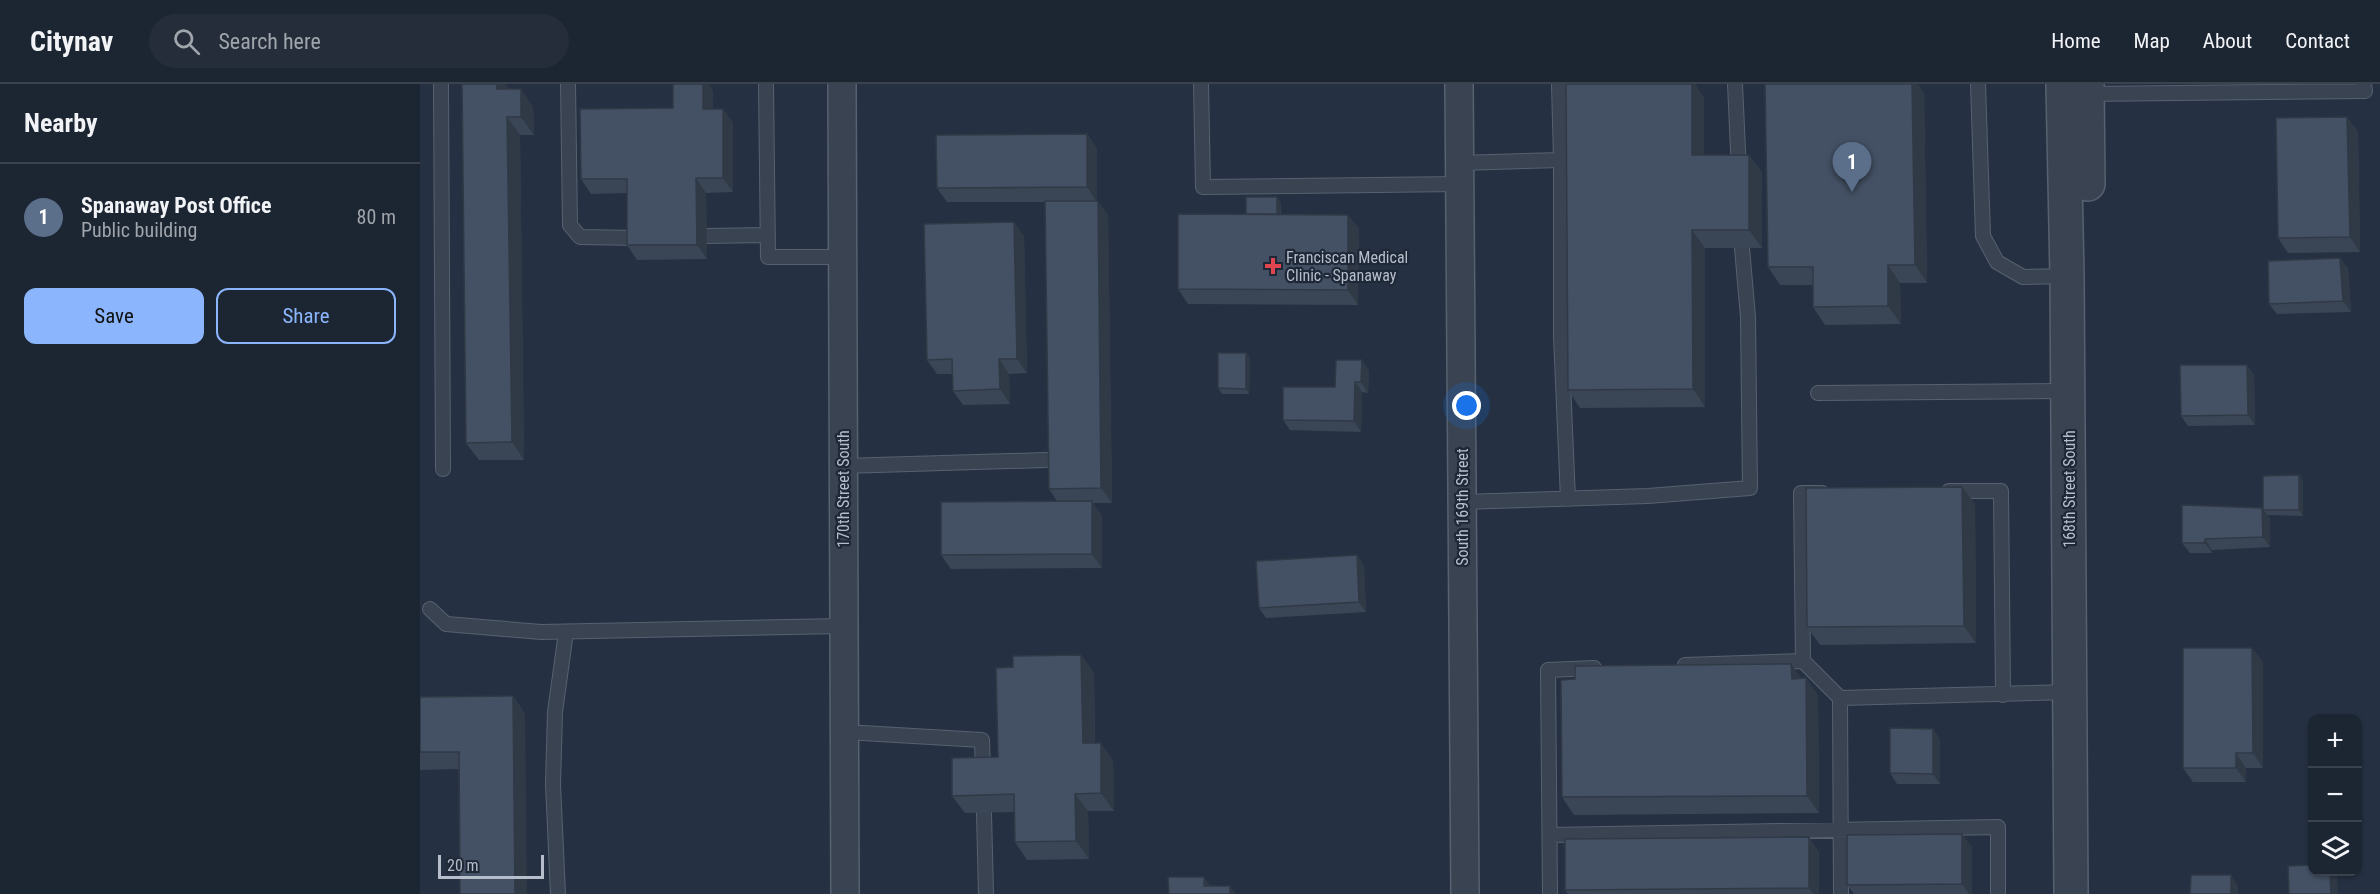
<!DOCTYPE html>
<meta charset="utf-8">
<style>
:root{--surface:#1c2532;--page:#252d3a;--text:#f1f3f6;--muted:#a0a5ac;--line:#3a424d;--accent:#8bb5fc}
body{margin:0;font-family:"Roboto Condensed",sans-serif;background:var(--page);color:var(--text)}
.controls{position:absolute;right:18px;bottom:18px;display:grid;overflow:hidden;border-radius:12px;box-shadow:0 2px 4px #0004}
.controls button{width:54px;height:54px;display:grid;place-items:center;padding:0;border:0;border-bottom:2px solid var(--line);background:var(--surface);color:var(--text);font:30px sans-serif}
.scale{position:absolute;left:18px;bottom:15px;width:106px;box-sizing:border-box;padding-left:6px;border:3px solid #b6becc;border-top:0;font-size:16px;line-height:21px;white-space:nowrap;color:#b6becc;-webkit-text-stroke:4px #1e2837;paint-order:stroke}
.you{position:absolute;left:1047px;top:322px;width:21px;height:21px;margin:-15px;border:4px solid #fff;border-radius:50%;background:#1a73e8;box-shadow:0 0 0 9px #1a73e833}
.badge{display:grid;place-items:center;width:39px;height:39px;border-radius:50%;background:var(--accent);color:#fff;font-size:20px;font-weight:700}
.pin{position:absolute;translate:-50% -50px;filter:drop-shadow(0 2px 3px #0008)}
.pin::after{content:'';position:absolute;top:32px;width:21px;height:18px;background:inherit;clip-path:polygon(0 0,100% 0,50% 100%)}
.list{margin:0;padding:0;list-style:none}
h2{display:flex;justify-content:space-between;align-items:center;height:78px;margin:0;padding:0 24px;font-size:26px}
h2 small{font-size:20px;font-weight:400;color:var(--muted)}
.list li{display:grid;grid-template-columns:39px 1fr auto;gap:18px;align-items:center;box-sizing:border-box;height:108px;padding:0 24px;border-top:2px solid var(--line)}
.list b{display:block;font-size:22px;white-space:nowrap}
.list p{margin:0;font-size:20px;white-space:nowrap;color:var(--muted)}
.list em{font-size:20px;font-style:normal;color:var(--muted)}
.actions{display:flex;gap:12px;padding:18px 24px}
.actions a{flex:1;padding:14px 0;border:2px solid var(--accent);border-radius:12px;text-align:center;font-size:21px;color:var(--accent)}
.actions .main{background:var(--accent);color:#111}
.icon{flex:none;width:33px;height:33px;fill:none;stroke:currentColor;stroke-width:2;stroke-linecap:round;stroke-linejoin:round}
.map{position:relative;flex:none;width:1960px;height:810px;overflow:hidden}
header{display:flex;align-items:center;gap:36px;box-sizing:border-box;height:84px;padding:0 30px;background:var(--surface);border-bottom:2px solid var(--line)}
header strong{font-size:28px}
nav{display:flex;gap:33px;margin-inline-start:auto;font-size:21px}
.search{width:420px;height:54px;background:var(--page);display:flex;align-items:center;gap:15px;box-sizing:border-box;padding:0 21px;border-radius:33px;color:var(--muted);font-size:22px}
main{display:flex}
aside{flex:1;background:var(--surface)}
.map>svg:first-child{display:block}
</style>
<header>
<strong>Citynav</strong>
<div class="search"><svg class="icon" aria-label="search" viewBox="0 0 24 24"><circle cx="10" cy="10" r="6"/><path d="M15 15l6 6"/></svg>Search here</div>
<nav><a>Home</a><a>Map</a><a>About</a><a>Contact</a></nav>
</header>
<main>
<aside>
<h2>Nearby<small></small></h2>
<ul class="list">
<li><span class="badge" style="background:#5c6f8a">1</span><div><b>Spanaway Post Office</b><p>Public building</p></div><em>80 m</em></li>
</ul>
<div class="actions"><a class="main">Save</a><a>Share</a></div>
</aside>
<div class="map">
<svg width="1960" height="810" viewBox="0 0 1960 810">
<rect width="100%" height="100%" fill="#253142"/>
<g fill="none" stroke-linecap="round" stroke-linejoin="round">
<g stroke="#57616f" stroke-width="16">
<path id="service" d="M 21,0 L 23,385
M 148,0 L 150,141 L 160,153 L 218,154
M 346,0 L 348,173 L 422,173
M 781,0 L 783,103 L 1040,100
M 1315,0 L 1319,88
M 1558,0 L 1563,152 L 1577,178 L 1603,193 L 1647,192
M 1667,10 L 1945,7 L 1944,0
M 1141,76 L 1141,252 L 1148,415
M 1039,79 L 1141,76 L 1139,0
M 287,152 L 348,151
M 1398,309 L 1648,307
M 423,382 L 626,376
M 1529,407 L 1581,407 L 1583,611
M 1402,409 L 1381,409 L 1383,577 L 1420,614 L 1421,810
M 1042,418 L 1228,412 L 1330,404 L 1328,233 L 1322,164
M 10,525 L 26,540 L 121,548 L 423,542
M 1265,581 L 1383,577
M 1420,614 L 1650,608
M 425,648 L 562,656 L 563,690
M 564,729 L 566,810
M 1130,751 L 1578,743 L 1578,810
M 138,810 L 133,700 L 135,628 L 146,548
M 1130,810 L 1128,586 L 1174,584"/>
</g>
<g stroke="#57616f" stroke-width="30">
<path id="minor" d="M 422,0 L 425,810
M 1039,0 L 1045,810"/>
</g>
<g stroke="#57616f" stroke-width="36">
<path id="tertiary" d="M 1643,0 L 1647,192 L 1651,810
M 1667,0 L 1668,100"/>
</g>
<use href="#service" stroke="#394352" stroke-width="14"/>
<use href="#minor" stroke="#394352" stroke-width="27"/>
<use href="#tertiary" stroke="#394352" stroke-width="33"/>
</g>
<path fill="#3a4656" d="M 1146,0 L 1275,0 L 1284,14 L 1284,71 L 1329,71 L 1342,88 L 1342,164 L 1285,164 L 1285,323 L 1160,324 L 1148,306 Z
M 89,5 L 113,23 L 114,51 L 100,51 L 104,376 L 59,376 L 46,359 Z
M 293,7 L 293,25 L 303,25 L 313,39 L 313,108 L 286,109 L 287,175 L 217,176 L 207,161 L 207,109 L 171,110 L 161,95 L 253,24 Z
M 1504,9 L 1507,199 L 1480,199 L 1481,240 L 1405,241 L 1393,223 L 1393,201 L 1360,201 L 1348,183 Z
M 1938,47 L 1940,168 L 1868,169 L 1858,154 Z
M 667,50 L 677,65 L 677,117 L 688,131 L 692,419 L 673,419 L 682,432 L 682,484 L 531,485 L 521,471 L 637,417 L 629,405 L 625,118 L 527,118 L 517,104 Z
M 861,118 L 861,130 L 928,131 L 939,145 L 938,221 L 768,220 L 758,205 L 826,130 Z
M 594,138 L 604,153 L 607,289 L 589,290 L 590,320 L 543,321 L 533,307 L 532,290 L 517,290 L 507,276 Z
M 1920,174 L 1928,184 L 1931,228 L 1857,230 L 1849,220 Z
M 826,269 L 830,274 L 829,310 L 802,310 L 798,304 Z
M 1827,281 L 1834,291 L 1835,341 L 1768,342 L 1761,332 Z
M 949,286 L 948,309 L 942,308 L 941,348 L 870,346 L 863,336 L 915,303 Z
M 1879,391 L 1883,397 L 1883,432 L 1847,431 L 1850,435 L 1850,463 L 1792,466 L 1792,469 L 1770,469 L 1762,459 L 1843,426 Z
M 1542,403 L 1555,420 L 1556,559 L 1400,561 L 1387,543 Z
M 937,471 L 944,482 L 946,528 L 846,534 L 839,524 Z
M 1832,564 L 1843,578 L 1843,684 L 1826,684 L 1826,698 L 1773,698 L 1763,684 Z
M 661,571 L 674,589 L 675,659 L 693,676 L 694,727 L 668,727 L 669,775 L 607,776 L 595,758 L 594,728 L 545,729 L 532,712 L 578,673 L 593,583 Z
M 1381,594 L 1386,594 L 1398,612 L 1399,729 L 1154,731 L 1142,713 Z
M 93,612 L 105,630 L 39,685 L 0,686 L 0,613 Z
M 1520,655 L 1520,700 L 1477,700 L 1470,689 Z
M 1542,750 L 1552,764 L 1552,810 L 1434,810 L 1427,801 Z
M 1399,768 L 1399,810 L 1148,810 L 1145,806 Z"/>
<path fill="#303946" d="M 77,0 L 86,0 L 89,5 L 90,23 L 77,5 Z
M 283,0 L 289,0 L 293,7 L 293,40 L 283,25 Z
M 1272,0 L 1275,0 L 1284,14 L 1284,88 L 1272,71 Z
M 1492,0 L 1498,0 L 1504,9 L 1507,199 L 1495,181 Z
M 101,5 L 113,23 L 114,51 L 101,33 Z
M 303,25 L 313,39 L 313,108 L 303,94 Z
M 87,33 L 100,51 L 104,376 L 92,358 Z
M 1927,33 L 1938,47 L 1940,168 L 1930,153 Z
M 667,50 L 677,65 L 677,118 L 667,103 Z
M 1329,71 L 1342,88 L 1342,164 L 1329,146 Z
M 276,94 L 286,109 L 287,175 L 277,161 Z
M 857,113 L 861,118 L 860,142 L 857,137 Z
M 678,117 L 688,131 L 692,419 L 681,404 Z
M 928,131 L 939,145 L 938,221 L 928,206 Z
M 594,138 L 604,153 L 607,289 L 597,275 Z
M 1272,146 L 1285,164 L 1285,323 L 1273,305 Z
M 1920,174 L 1928,184 L 1931,228 L 1923,217 Z
M 1468,181 L 1480,199 L 1481,240 L 1468,222 Z
M 826,269 L 830,274 L 829,310 L 826,305 Z
M 579,275 L 589,290 L 590,320 L 580,305 Z
M 942,276 L 949,286 L 948,309 L 941,298 Z
M 1827,281 L 1834,291 L 1835,341 L 1828,331 Z
M 935,298 L 942,308 L 941,348 L 934,337 Z
M 1879,391 L 1883,397 L 1883,432 L 1879,426 Z
M 1542,403 L 1555,420 L 1556,559 L 1544,542 Z
M 672,417 L 682,432 L 682,484 L 672,470 Z
M 1842,424 L 1850,435 L 1850,463 L 1843,453 Z
M 1785,455 L 1792,466 L 1792,469 L 1785,459 Z
M 937,471 L 944,482 L 946,528 L 939,518 Z
M 1832,564 L 1843,578 L 1843,684 L 1833,669 Z
M 661,571 L 674,589 L 675,677 L 663,659 Z
M 1371,580 L 1384,598 L 1372,595 Z
M 1386,594 L 1398,612 L 1399,729 L 1387,712 Z
M 93,612 L 105,630 L 107,810 L 95,810 Z
M 1513,645 L 1520,655 L 1520,700 L 1513,690 Z
M 681,659 L 693,676 L 694,727 L 681,709 Z
M 1816,669 L 1826,684 L 1826,698 L 1816,684 Z
M 655,710 L 668,727 L 669,775 L 656,757 Z
M 1542,750 L 1552,764 L 1552,810 L 1549,810 L 1542,800 Z
M 1389,753 L 1399,768 L 1399,810 L 1393,810 L 1389,804 Z
M 1910,788 L 1915,788 L 1917,790 L 1918,810 L 1911,810 Z
M 1811,791 L 1818,802 L 1818,810 L 1811,810 Z
M 784,793 L 791,803 L 784,802 Z
M 810,802 L 816,810 L 810,810 Z"/>
<path fill="#445164" stroke="#303946" stroke-width="1.5" d="M 42,0 L 77,0 L 77,5 L 101,5 L 101,33 L 87,33 L 92,358 L 46,359 Z
M 253,0 L 283,0 L 283,25 L 303,25 L 303,94 L 276,94 L 277,161 L 207,161 L 207,95 L 161,95 L 160,25 L 253,24 Z
M 1146,0 L 1272,0 L 1272,71 L 1329,71 L 1329,146 L 1272,146 L 1273,305 L 1148,306 Z
M 1345,0 L 1492,0 L 1495,181 L 1468,181 L 1468,222 L 1393,223 L 1393,183 L 1348,183 Z
M 1927,33 L 1930,153 L 1858,154 L 1856,34 Z
M 667,50 L 667,103 L 517,104 L 516,51 Z
M 826,113 L 857,113 L 857,130 L 826,130 Z
M 625,117 L 678,117 L 681,404 L 629,405 Z
M 758,130 L 928,131 L 928,206 L 758,205 Z
M 594,138 L 597,275 L 579,275 L 580,305 L 533,307 L 532,275 L 507,276 L 504,140 Z
M 1920,174 L 1923,217 L 1849,220 L 1848,177 Z
M 798,269 L 826,269 L 826,305 L 798,304 Z
M 916,276 L 942,276 L 941,298 L 935,298 L 934,337 L 863,336 L 863,303 L 915,303 Z
M 1760,281 L 1827,281 L 1828,331 L 1761,332 Z
M 1879,391 L 1879,426 L 1843,426 L 1843,392 Z
M 1542,403 L 1544,542 L 1387,543 L 1386,404 Z
M 672,417 L 672,470 L 521,471 L 521,418 Z
M 1762,421 L 1842,424 L 1843,453 L 1785,455 L 1785,459 L 1762,459 Z
M 937,471 L 939,518 L 839,524 L 836,477 Z
M 1763,564 L 1832,564 L 1833,669 L 1816,669 L 1816,684 L 1763,684 Z
M 661,571 L 663,659 L 681,659 L 681,709 L 655,710 L 656,757 L 595,758 L 594,710 L 532,712 L 532,674 L 578,673 L 576,584 L 593,583 L 593,572 Z
M 1371,580 L 1372,595 L 1386,594 L 1387,712 L 1142,713 L 1141,596 L 1155,595 L 1155,582 Z
M 93,612 L 95,810 L 40,810 L 39,668 L 0,668 L 0,613 Z
M 1470,644 L 1513,645 L 1513,690 L 1470,689 Z
M 1542,750 L 1542,800 L 1427,801 L 1427,751 Z
M 1389,753 L 1389,804 L 1145,806 L 1145,755 Z
M 1893,781 L 1893,788 L 1910,788 L 1911,810 L 1869,810 L 1868,782 Z
M 1771,791 L 1811,791 L 1811,810 L 1770,810 Z
M 748,793 L 784,793 L 784,802 L 810,802 L 810,810 L 749,810 Z"/>
<path fill="#e0444e" stroke="#1e2837" stroke-width="2" d="M850 173h6v6h6v6h-6v6h-6v-6h-6v-6h6z"/>
<g text-anchor="middle" stroke-width="4.5" stroke-linejoin="round" paint-order="stroke">
<g font-size="16" fill="#b6becc" stroke="#1e2837" text-anchor="start">
<text x="866" y="179">Franciscan Medical<tspan x="866" dy="18">Clinic - Spanaway</tspan></text>
</g>
<g font-size="16" fill="#b6becc" stroke="#1e2837">
<text transform="translate(423 405) rotate(-90)" y="6">170th Street South</text>
<text transform="translate(1649 405) rotate(-90)" y="6">168th Street South</text>
<text transform="translate(1042 423) rotate(-90)" y="6">South 169th Street</text>
</g>
</g>
</svg>
<div class="controls">
<button>+</button>
<button>−</button>
<button><svg class="icon" aria-label="layers" viewBox="0 0 24 24"><path d="M12 4l9 5-9 5-9-5zM3 14l9 5 9-5"/></svg></button>
</div>
<div class="scale">20 m</div>
<div class="you"></div>
<div class="pin badge" style="left:1432px;top:108px;background:#5c6f8a">1</div>
</div>
</main>
